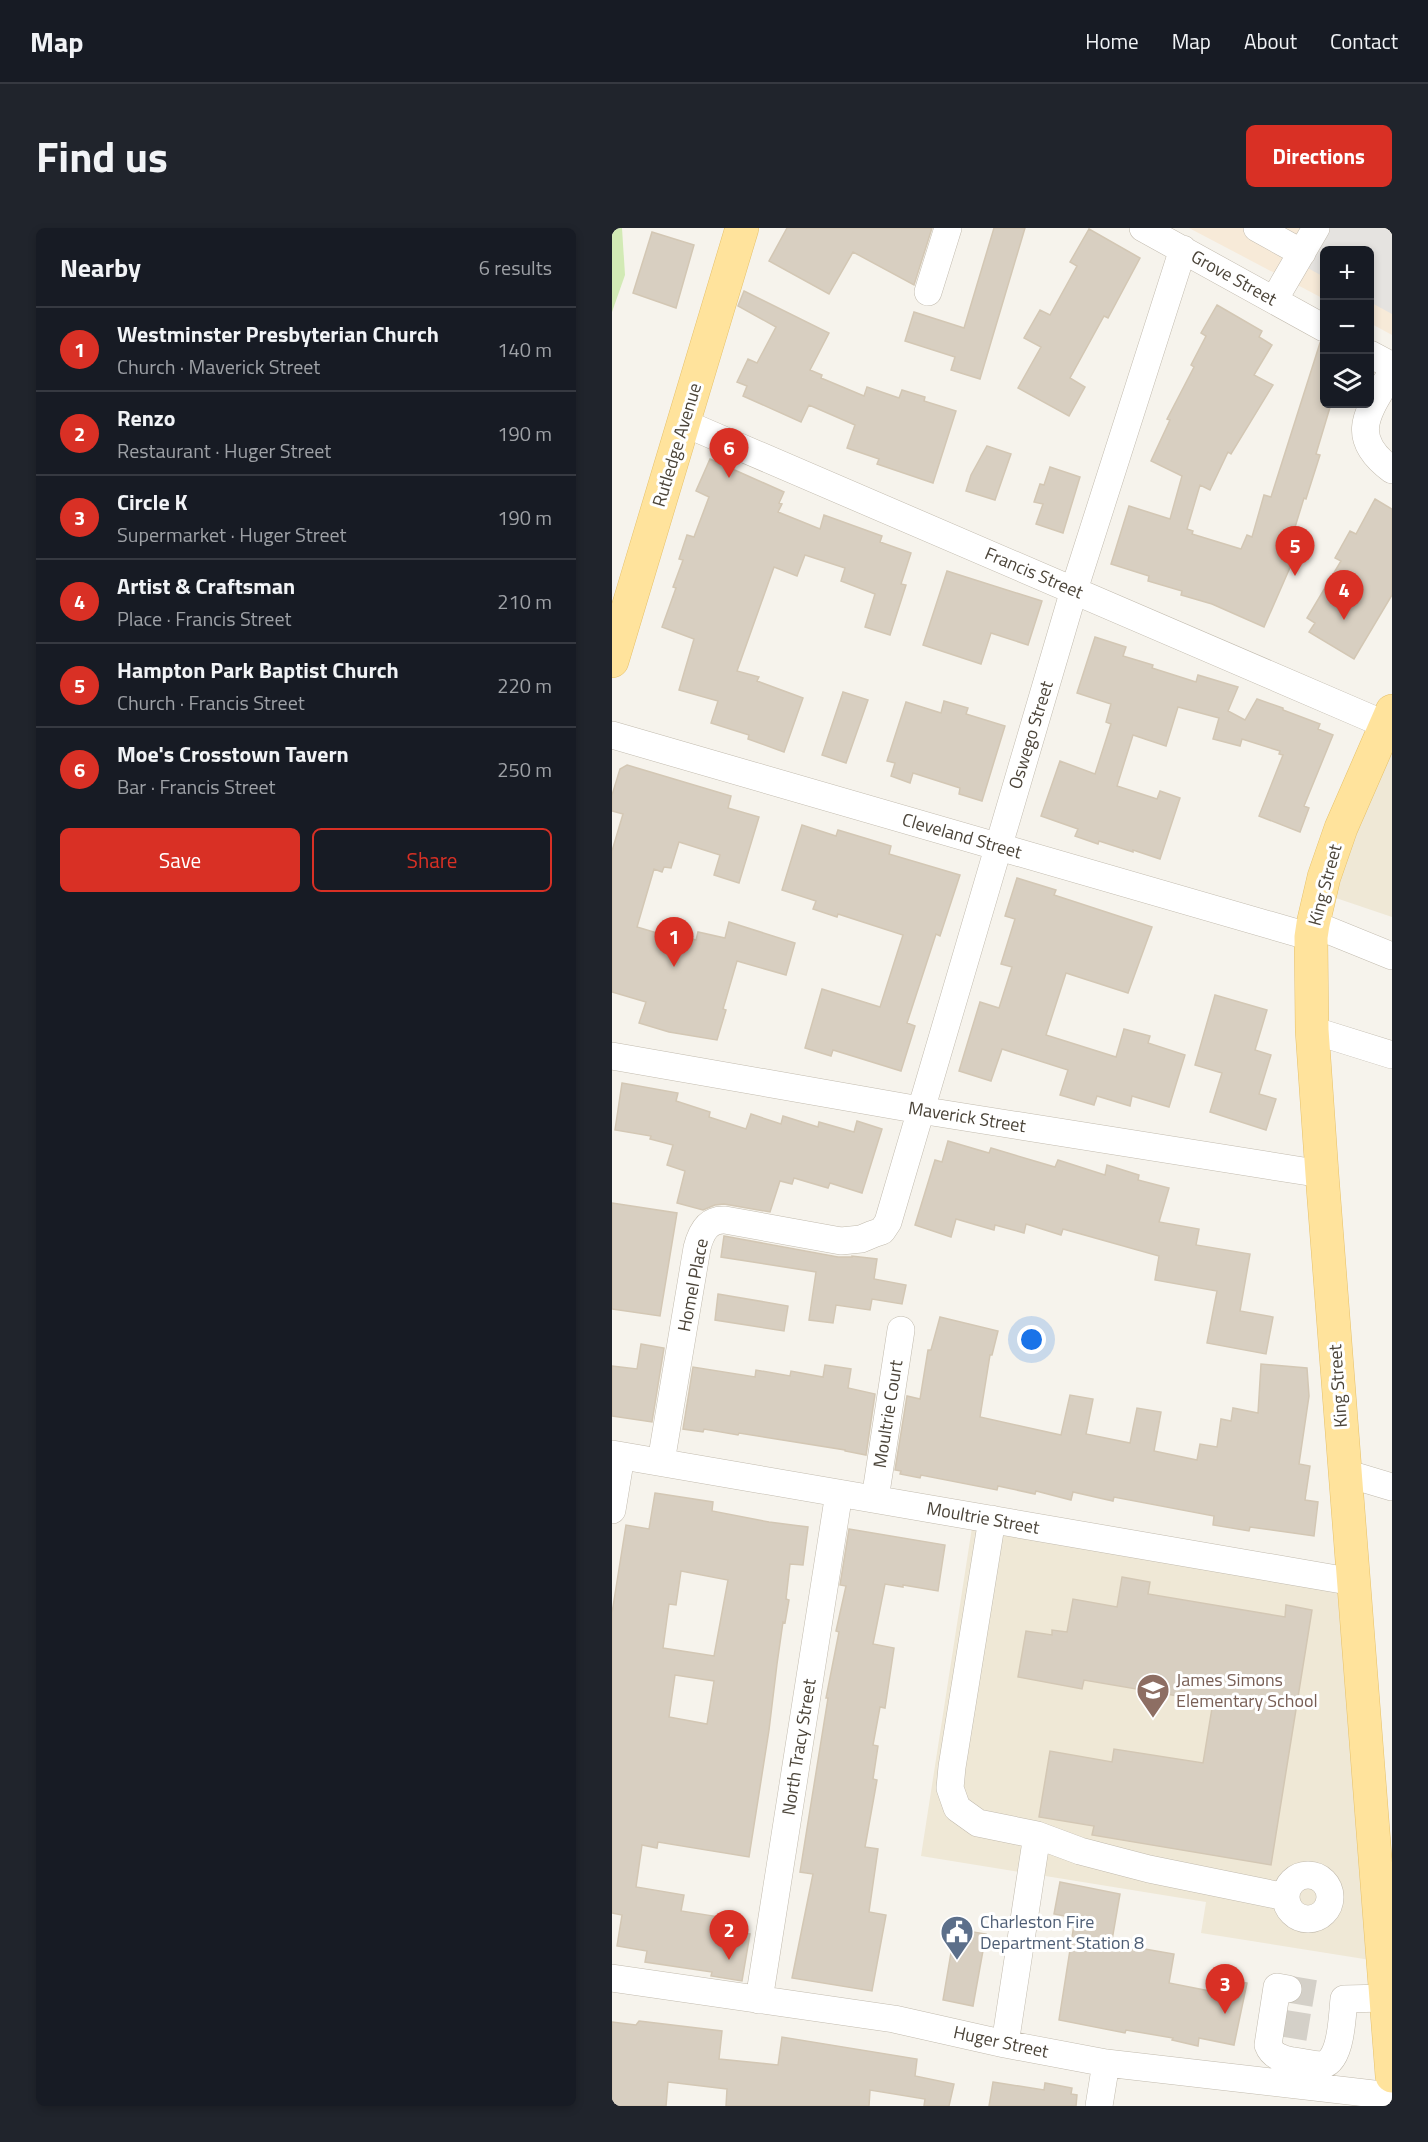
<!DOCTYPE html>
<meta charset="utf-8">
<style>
:root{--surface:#171b24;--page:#20242c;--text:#f1f3f6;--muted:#9ea1a6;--line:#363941;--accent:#d93025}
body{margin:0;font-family:"Titillium Web",sans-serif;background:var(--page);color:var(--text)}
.controls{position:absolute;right:18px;top:18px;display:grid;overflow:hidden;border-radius:9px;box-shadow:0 3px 9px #0003}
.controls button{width:54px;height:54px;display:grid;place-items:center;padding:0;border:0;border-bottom:2px solid var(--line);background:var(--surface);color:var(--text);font:30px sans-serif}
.you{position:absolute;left:420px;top:1112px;width:21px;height:21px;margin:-15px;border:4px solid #fff;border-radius:50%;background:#1a73e8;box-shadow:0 0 0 9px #1a73e833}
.badge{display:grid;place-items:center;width:39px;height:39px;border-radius:50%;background:var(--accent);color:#fff;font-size:20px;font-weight:700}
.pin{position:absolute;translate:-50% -50px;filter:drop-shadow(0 2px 3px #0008)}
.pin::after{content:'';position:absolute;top:32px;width:21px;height:18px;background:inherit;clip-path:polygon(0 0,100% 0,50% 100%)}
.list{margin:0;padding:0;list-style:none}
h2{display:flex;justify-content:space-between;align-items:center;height:78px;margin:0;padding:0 24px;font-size:26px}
h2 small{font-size:20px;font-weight:400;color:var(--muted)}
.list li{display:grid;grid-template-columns:39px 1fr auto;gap:18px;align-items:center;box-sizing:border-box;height:84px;padding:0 24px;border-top:2px solid var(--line)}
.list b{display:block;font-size:22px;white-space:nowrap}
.list p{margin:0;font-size:20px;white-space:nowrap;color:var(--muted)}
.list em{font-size:20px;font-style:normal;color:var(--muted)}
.actions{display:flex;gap:12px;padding:18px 24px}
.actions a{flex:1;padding:14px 0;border:2px solid var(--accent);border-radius:9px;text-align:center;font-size:21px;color:var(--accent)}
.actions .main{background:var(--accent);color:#fff}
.icon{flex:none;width:33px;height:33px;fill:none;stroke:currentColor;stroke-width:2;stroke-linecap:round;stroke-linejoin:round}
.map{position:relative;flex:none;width:780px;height:1878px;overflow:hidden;border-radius:9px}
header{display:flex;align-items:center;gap:36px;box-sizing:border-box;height:84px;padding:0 30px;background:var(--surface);border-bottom:2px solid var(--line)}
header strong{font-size:28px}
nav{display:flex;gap:33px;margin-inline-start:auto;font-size:21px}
.intro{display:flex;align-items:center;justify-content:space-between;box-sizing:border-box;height:144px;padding:0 36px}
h1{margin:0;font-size:42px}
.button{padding:15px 27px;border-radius:9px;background:var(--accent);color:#fff;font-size:21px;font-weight:700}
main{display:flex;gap:36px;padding:0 36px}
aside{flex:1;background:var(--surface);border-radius:9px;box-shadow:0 3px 9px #0003}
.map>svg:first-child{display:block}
</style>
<header>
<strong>Map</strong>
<nav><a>Home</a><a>Map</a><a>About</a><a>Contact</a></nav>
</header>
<div class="intro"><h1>Find us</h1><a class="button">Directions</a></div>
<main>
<aside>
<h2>Nearby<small>6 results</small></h2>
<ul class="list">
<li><span class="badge">1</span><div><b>Westminster Presbyterian Church</b><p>Church · Maverick Street</p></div><em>140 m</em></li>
<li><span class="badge">2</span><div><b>Renzo</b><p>Restaurant · Huger Street</p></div><em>190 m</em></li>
<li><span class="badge">3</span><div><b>Circle K</b><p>Supermarket · Huger Street</p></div><em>190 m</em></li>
<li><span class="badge">4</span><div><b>Artist &amp; Craftsman</b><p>Place · Francis Street</p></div><em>210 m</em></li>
<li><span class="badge">5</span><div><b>Hampton Park Baptist Church</b><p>Church · Francis Street</p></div><em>220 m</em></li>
<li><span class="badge">6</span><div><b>Moe's Crosstown Tavern</b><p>Bar · Francis Street</p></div><em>250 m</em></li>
</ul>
<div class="actions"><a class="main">Save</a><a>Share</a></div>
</aside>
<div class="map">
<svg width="780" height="1878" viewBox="0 0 780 1878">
<rect width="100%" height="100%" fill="#f6f3ec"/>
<path fill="#f7ead8" d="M 577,0 L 780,0 L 780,107 L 758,95 L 758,22 L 712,22 L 712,71 Z"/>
<path fill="#efe8d6" d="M 780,511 L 780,689 L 718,668 Z
M 361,1293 L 742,1354 L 771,1734 L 589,1705 L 594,1674 L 309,1628 Z"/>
<path fill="#d2eab5" d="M 0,0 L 10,0 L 13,47 L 0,84 Z"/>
<path fill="#e5e3e0" d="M 692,0 L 780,0 L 780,86 L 758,74 L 758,22 L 712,22 L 712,49 L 676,29 Z"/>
<path fill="#d8cfc1" stroke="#d3c7b4" stroke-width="1.5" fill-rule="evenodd" d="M 175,0 L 320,0 L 302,57 L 241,24 L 217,66 L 157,33 Z
M 382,0 L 413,0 L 368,151 L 339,142 L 343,129 L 293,113 L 302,84 L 352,100 Z
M 477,1 L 528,30 L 496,90 L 492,88 L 458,150 L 473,159 L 457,188 L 406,160 L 429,119 L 412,110 L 428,82 L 438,87 L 465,38 L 458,34 Z
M 40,4 L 82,17 L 64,80 L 21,65 Z
M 132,63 L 217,105 L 198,142 L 210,147 L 209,150 L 252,168 L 255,159 L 287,170 L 290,162 L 313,169 L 312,173 L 344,183 L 321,255 L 265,236 L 267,231 L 235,220 L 243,197 L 197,177 L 189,194 L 131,168 L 135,158 L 125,154 L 136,131 L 145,135 L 164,99 L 126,78 Z
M 605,77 L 650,103 L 647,109 L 660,117 L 642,147 L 661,157 L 619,226 L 616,224 L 598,262 L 588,257 L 575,301 L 581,303 L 580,306 L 629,321 L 635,307 L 640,309 L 652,267 L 659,269 L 708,115 L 712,116 L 712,176 L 719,176 L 704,226 L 708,227 L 694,271 L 692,270 L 675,325 L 683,328 L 652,399 L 600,376 L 569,367 L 570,363 L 536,353 L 537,348 L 499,336 L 517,278 L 558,291 L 570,248 L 539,233 L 558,192 L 555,191 L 582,139 L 579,137 L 594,108 L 589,105 Z
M 375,218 L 399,226 L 383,272 L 354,263 L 359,247 Z
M 98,231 L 172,264 L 167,275 L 170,276 L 166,284 L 208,301 L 212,287 L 270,308 L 268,314 L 299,325 L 289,356 L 294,357 L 278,407 L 253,399 L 263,366 L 229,353 L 233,340 L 193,327 L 185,348 L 162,339 L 125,443 L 147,449 L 145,453 L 191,470 L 172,524 L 136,511 L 137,507 L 99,495 L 106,473 L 67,462 L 82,411 L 50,399 L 64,360 L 61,359 L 71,332 L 67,331 L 75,307 L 82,309 L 97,269 L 84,263 Z
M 438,239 L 468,249 L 451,305 L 424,296 L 431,276 L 422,274 L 428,256 L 432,257 Z
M 763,271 L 780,281 L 780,367 L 742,431 L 697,404 L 703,395 L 695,390 L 729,333 L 723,330 L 738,303 L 744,306 Z
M 335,343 L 430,373 L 416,417 L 379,405 L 369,436 L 311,417 Z
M 483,409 L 514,419 L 511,428 L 541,437 L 540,440 L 584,454 L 586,447 L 626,459 L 616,483 L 633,492 L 645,471 L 671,480 L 671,482 L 708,496 L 706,501 L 721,507 L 692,578 L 697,580 L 688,604 L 647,588 L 671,527 L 667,526 L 668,523 L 630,511 L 628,518 L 601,511 L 607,490 L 566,479 L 554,518 L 521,507 L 505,558 L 545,571 L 548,563 L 568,570 L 548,631 L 521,622 L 521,624 L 487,613 L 486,616 L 463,608 L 466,601 L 429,588 L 448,533 L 483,546 L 499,496 L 494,494 L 499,476 L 465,465 Z
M 231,464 L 256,472 L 234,535 L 210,527 Z
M 332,473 L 356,480 L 354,486 L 393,498 L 370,573 L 347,566 L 348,560 L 301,545 L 298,555 L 279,548 L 283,535 L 275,533 L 294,474 L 329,485 Z
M 15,537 L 119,568 L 116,580 L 147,589 L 127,655 L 102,647 L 108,627 L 67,614 L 59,640 L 52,639 L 50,644 L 42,641 L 25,699 L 75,714 L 76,710 L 84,712 L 86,704 L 113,710 L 117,694 L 183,715 L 174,747 L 125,733 L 111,781 L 114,782 L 105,812 L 57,804 L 27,795 L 34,774 L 0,764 L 0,623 L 11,586 L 0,583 L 0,567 L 8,541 Z
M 190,597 L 224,608 L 226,602 L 256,611 L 279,618 L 277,626 L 348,647 L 328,708 L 324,706 L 295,795 L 303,798 L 289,843 L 221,822 L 219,828 L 193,820 L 210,761 L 268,779 L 291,707 L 226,686 L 225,689 L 201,681 L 204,673 L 170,662 Z
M 405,650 L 444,662 L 442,667 L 540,699 L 516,765 L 454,745 L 434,807 L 504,829 L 512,801 L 538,808 L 536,815 L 573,827 L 557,879 L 520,868 L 518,878 L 485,868 L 482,877 L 448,867 L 456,842 L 390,821 L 379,853 L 347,843 L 368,774 L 387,780 L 400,739 L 389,736 L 403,691 L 393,688 Z
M 603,767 L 655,782 L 643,822 L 659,827 L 647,866 L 664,871 L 654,902 L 598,884 L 610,845 L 583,837 Z
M 10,855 L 66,865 L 64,873 L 98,884 L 97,889 L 134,901 L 139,886 L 169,896 L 171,888 L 206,899 L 207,894 L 242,904 L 245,893 L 270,901 L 250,965 L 218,955 L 216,960 L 182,950 L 180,956 L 168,953 L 158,984 L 112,976 L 103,977 L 91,982 L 65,975 L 73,943 L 55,937 L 61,917 L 38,911 L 39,908 L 3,902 Z
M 336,913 L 377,925 L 379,920 L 443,939 L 446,932 L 493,947 L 495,937 L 527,947 L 526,952 L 557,960 L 547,994 L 587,1001 L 584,1017 L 638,1026 L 628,1083 L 661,1089 L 654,1126 L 595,1115 L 605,1063 L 543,1052 L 547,1028 L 451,1001 L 449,1007 L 414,996 L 412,1005 L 383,997 L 382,1002 L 344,991 L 339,1009 L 303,997 L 323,932 L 330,934 Z
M 0,975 L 65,985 L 48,1088 L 0,1081 Z
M 112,1008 L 226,1029 L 240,1029 L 240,1028 L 265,1031 L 262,1051 L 294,1057 L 290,1076 L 260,1071 L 258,1082 L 224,1077 L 221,1095 L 197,1092 L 204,1044 L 109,1029 Z
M 106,1066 L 176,1078 L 172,1103 L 103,1092 Z
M 328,1089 L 386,1103 L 380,1127 L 378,1127 L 368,1189 L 449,1207 L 458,1167 L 481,1171 L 474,1206 L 518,1215 L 525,1180 L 549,1184 L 542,1223 L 585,1232 L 588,1216 L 605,1219 L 609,1191 L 619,1193 L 621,1180 L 646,1185 L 649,1136 L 695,1140 L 697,1168 L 687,1236 L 698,1238 L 693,1272 L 706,1274 L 702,1308 L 638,1299 L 637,1303 L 601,1297 L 602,1288 L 502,1269 L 501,1273 L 461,1264 L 459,1272 L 424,1263 L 423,1266 L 386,1258 L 385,1262 L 309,1247 L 308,1250 L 288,1246 L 289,1243 L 283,1242 L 295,1168 L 308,1171 L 316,1122 L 319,1122 Z
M 29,1116 L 52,1120 L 40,1194 L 0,1188 L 0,1138 L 25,1141 Z
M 213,1137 L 239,1141 L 236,1160 L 263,1166 L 254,1227 L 233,1223 L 233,1222 L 127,1205 L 126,1207 L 92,1201 L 91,1204 L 71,1201 L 81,1139 L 143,1149 L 144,1142 L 178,1148 L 179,1143 L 211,1149 Z
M 43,1265 L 101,1274 L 100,1283 L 157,1294 L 196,1299 L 191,1337 L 178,1336 L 174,1371 L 177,1372 L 173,1395 L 171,1394 L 165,1436 L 157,1502 L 137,1629 L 46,1614 L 45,1620 L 30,1617 L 24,1659 L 72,1667 L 69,1683 L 133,1693 L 131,1705 L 138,1706 L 130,1753 L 99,1748 L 100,1744 L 33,1734 L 35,1723 L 5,1718 L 10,1687 L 0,1685 L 0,1385 L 14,1297 L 37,1301 ZM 69,1343 L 116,1352 L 102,1428 L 51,1420 L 57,1376 L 64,1377 ZM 63,1447 L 102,1453 L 95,1496 L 57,1489 Z
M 237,1301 L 333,1317 L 326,1363 L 291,1357 L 291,1359 L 273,1356 L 261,1416 L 282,1420 L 273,1480 L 268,1479 L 261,1517 L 266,1518 L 261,1551 L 265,1552 L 253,1619 L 266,1621 L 257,1684 L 274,1687 L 260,1763 L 180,1750 L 201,1646 L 188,1644 L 216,1470 L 214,1470 L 227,1404 L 224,1403 L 234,1358 L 228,1357 Z
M 510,1349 L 538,1354 L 536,1366 L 673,1389 L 674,1377 L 700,1382 L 659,1637 L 480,1607 L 482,1598 L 427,1589 L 438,1523 L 500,1534 L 502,1521 L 591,1535 L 601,1474 L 472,1452 L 470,1461 L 406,1449 L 414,1403 L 440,1407 L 440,1402 L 455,1404 L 461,1371 L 505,1379 Z
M 448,1654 L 508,1666 L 500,1712 L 527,1716 L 527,1720 L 562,1726 L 557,1755 L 603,1764 L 606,1749 L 635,1755 L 622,1817 L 587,1810 L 586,1818 L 560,1812 L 561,1810 L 514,1802 L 513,1805 L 447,1792 L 463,1690 L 442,1686 Z
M 343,1701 L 374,1706 L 361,1778 L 331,1772 Z
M 27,1793 L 110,1803 L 107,1831 L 166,1837 L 170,1809 L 305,1831 L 303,1848 L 342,1856 L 337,1878 L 312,1878 L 313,1871 L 258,1862 L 257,1878 L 114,1878 L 115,1861 L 56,1854 L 54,1878 L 0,1878 L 0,1794 L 24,1797 Z
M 381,1854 L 432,1862 L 433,1855 L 460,1860 L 459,1866 L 465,1867 L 464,1878 L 377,1878 Z"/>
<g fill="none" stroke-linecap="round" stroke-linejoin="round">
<path stroke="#d4d0c8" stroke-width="27" stroke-dasharray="27 14" stroke-linecap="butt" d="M 676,1761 L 711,1767
M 670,1795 L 706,1801"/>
<g stroke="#c2bbae" stroke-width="28">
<path id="minor" d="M 531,0 L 712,100
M 645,0 L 690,25
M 316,64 L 336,0
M 662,72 L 704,0
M 758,126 L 780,138
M 780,144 C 757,183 734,208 780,242
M 72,195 L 772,496
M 0,507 L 699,709
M 701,696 L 780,728
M 700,802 L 780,827
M 0,828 L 308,882 L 710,946
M 0,1226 L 742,1354
M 49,1234 L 85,1020 C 89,1004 96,991 113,992 L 229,1013 L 249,1011 L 261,1006 L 270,1003 L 276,994 L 462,362 L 571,21
M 733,1245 L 780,1259
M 263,1271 L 289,1102
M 0,1282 L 9,1228
M 380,1291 L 340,1539 L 338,1560 L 345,1580 L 366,1595 L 425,1607 L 468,1623 L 537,1641 L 674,1669
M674 1669a22 22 0 1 1 44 0a22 22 0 1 1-44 0Z
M 0,1750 L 282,1791 L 393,1816 L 494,1835 L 780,1868
M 676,1761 L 665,1759 L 656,1817 C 660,1828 670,1831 681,1833 C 690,1834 701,1837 709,1837 C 730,1835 730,1787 732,1771 L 774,1770
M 147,1772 L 227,1265
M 393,1816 L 425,1607
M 487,1878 L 494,1835"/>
</g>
<g stroke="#e6c16a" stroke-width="34">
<path id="major" d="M 0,433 L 130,0
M 780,483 L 729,600 L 712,649 L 701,696 L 699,709 L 700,802 L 710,946 L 780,1848"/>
</g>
<use href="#minor" stroke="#fff" stroke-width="27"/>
<use href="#major" stroke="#ffe39c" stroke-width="33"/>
</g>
<defs>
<g id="school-pin" transform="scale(1.725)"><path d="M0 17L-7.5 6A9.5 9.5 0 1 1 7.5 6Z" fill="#8d6e63" stroke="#fff"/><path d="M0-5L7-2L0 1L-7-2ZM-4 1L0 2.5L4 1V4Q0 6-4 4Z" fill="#fff"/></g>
<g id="civic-pin" transform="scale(1.725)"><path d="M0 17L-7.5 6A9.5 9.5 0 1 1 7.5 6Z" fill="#5c6f8a" stroke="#fff"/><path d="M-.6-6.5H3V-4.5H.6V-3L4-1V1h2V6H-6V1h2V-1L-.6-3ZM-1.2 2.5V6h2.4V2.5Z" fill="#fff"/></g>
</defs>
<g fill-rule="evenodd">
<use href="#school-pin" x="541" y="1462"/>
<use href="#civic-pin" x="345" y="1704"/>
</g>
<g text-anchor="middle" stroke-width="6" stroke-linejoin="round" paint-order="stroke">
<g font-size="18" fill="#4b4439" stroke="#fff">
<text transform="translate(622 50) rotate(29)" y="6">Grove Street</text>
<text transform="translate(65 217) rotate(-73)" y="6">Rutledge Avenue</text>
<text transform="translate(422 345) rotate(23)" y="6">Francis Street</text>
<text transform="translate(419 507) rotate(-73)" y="6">Oswego Street</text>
<text transform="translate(350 608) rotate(16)" y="6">Cleveland Street</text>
<text transform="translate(713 657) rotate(-75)" y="6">King Street</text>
<text transform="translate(355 889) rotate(9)" y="6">Maverick Street</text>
<text transform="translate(81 1057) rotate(-79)" y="6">Homel Place</text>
<text transform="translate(726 1158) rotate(-94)" y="6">King Street</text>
<text transform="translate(276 1186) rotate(-81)" y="6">Moultrie Court</text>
<text transform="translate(371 1290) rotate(10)" y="6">Moultrie Street</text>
<text transform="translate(187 1519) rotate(-81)" y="6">North Tracy Street</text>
<text transform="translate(389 1814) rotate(12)" y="6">Huger Street</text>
</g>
<g font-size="18" fill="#785e54" stroke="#fff" text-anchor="start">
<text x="564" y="1458">James Simons<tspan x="564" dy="21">Elementary School</tspan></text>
</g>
<g font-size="18" fill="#4e5e75" stroke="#fff" text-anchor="start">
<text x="368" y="1700">Charleston Fire<tspan x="368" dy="21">Department Station 8</tspan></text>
</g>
</g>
</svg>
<div class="controls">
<button>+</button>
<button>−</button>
<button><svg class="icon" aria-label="layers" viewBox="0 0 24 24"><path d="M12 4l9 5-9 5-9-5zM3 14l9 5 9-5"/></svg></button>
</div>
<div class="you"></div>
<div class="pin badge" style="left:62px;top:739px">1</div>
<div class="pin badge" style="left:117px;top:1732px">2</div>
<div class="pin badge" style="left:613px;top:1786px">3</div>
<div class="pin badge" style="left:732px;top:392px">4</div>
<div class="pin badge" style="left:683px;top:348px">5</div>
<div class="pin badge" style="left:117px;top:250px">6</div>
</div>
</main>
